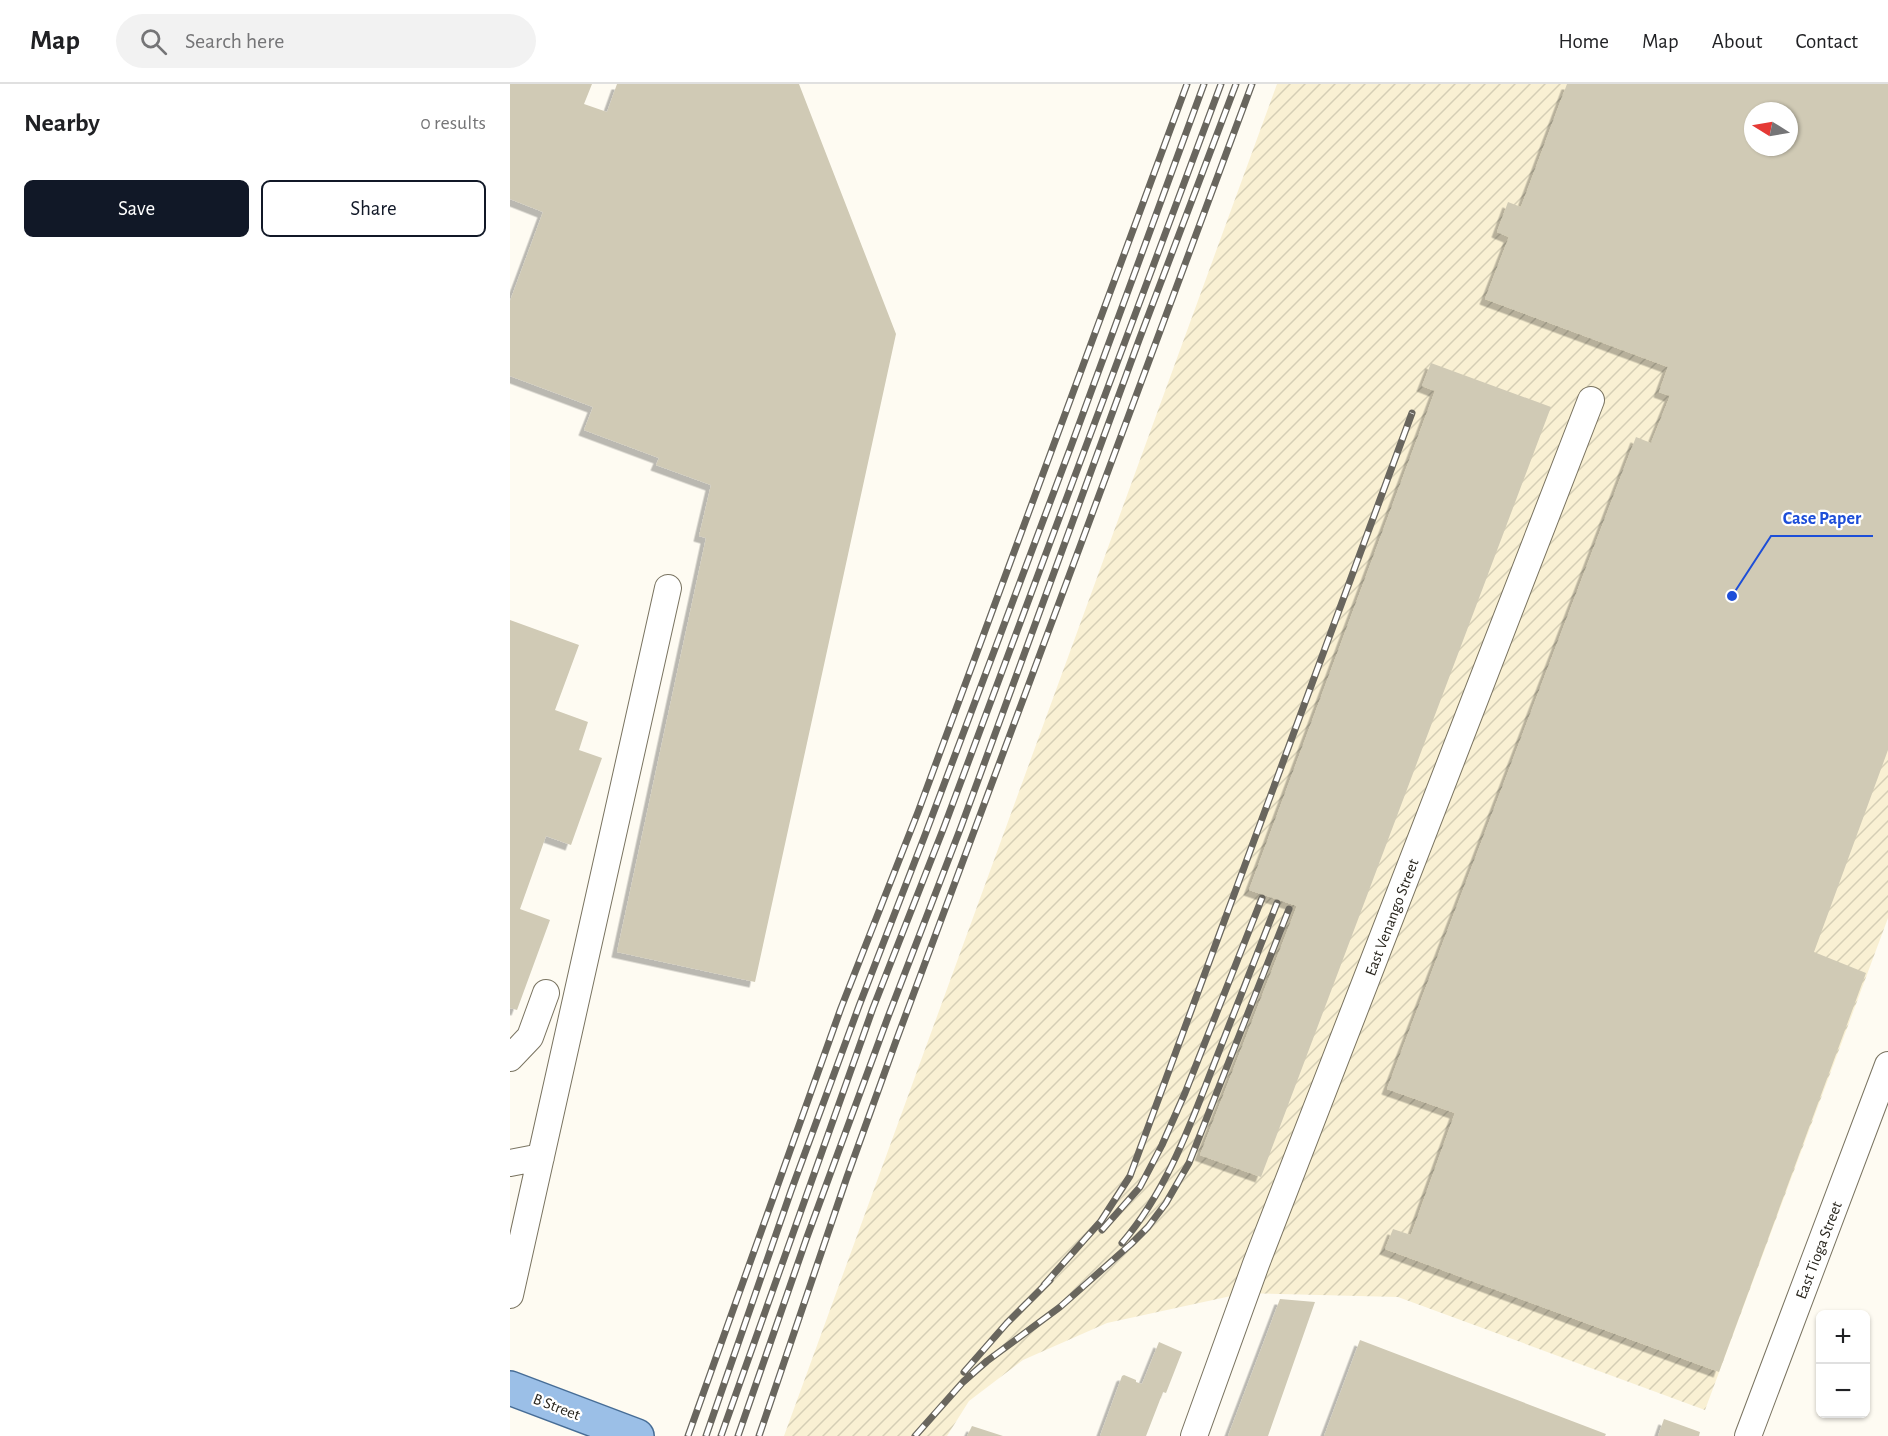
<!DOCTYPE html>
<meta charset="utf-8">
<style>
:root{--surface:#fff;--page:#f2f2f2;--text:#202124;--muted:#757577;--line:#e0e0e0;--accent:#111827}
body{margin:0;font-family:"Alegreya Sans",sans-serif;background:var(--page);color:var(--text)}
.controls{position:absolute;right:18px;bottom:18px;display:grid;overflow:hidden;border-radius:9px;box-shadow:0 2px 4px #0004}
.controls button{width:54px;height:54px;display:grid;place-items:center;padding:0;border:0;border-bottom:2px solid var(--line);background:var(--surface);color:var(--text);font:30px sans-serif}
.compass{position:absolute;left:1234px;top:18px;width:54px;height:54px;border-radius:50%;background:var(--surface);box-shadow:0 2px 4px #0004;rotate:281deg}
.list{margin:0;padding:0;list-style:none}
h2{display:flex;justify-content:space-between;align-items:center;height:78px;margin:0;padding:0 24px;font-size:26px}
h2 small{font-size:20px;font-weight:400;color:var(--muted)}
.actions{display:flex;gap:12px;padding:18px 24px}
.actions a{flex:1;padding:14px 0;border:2px solid var(--accent);border-radius:9px;text-align:center;font-size:21px;color:var(--accent)}
.actions .main{background:var(--accent);color:#fff}
.icon{flex:none;width:33px;height:33px;fill:none;stroke:currentColor;stroke-width:2;stroke-linecap:round;stroke-linejoin:round}
.map{position:relative;flex:none;width:1378px;height:1352px;overflow:hidden}
header{display:flex;align-items:center;gap:36px;box-sizing:border-box;height:84px;padding:0 30px;background:var(--surface);border-bottom:2px solid var(--line)}
header strong{font-size:28px}
nav{display:flex;gap:33px;margin-inline-start:auto;font-size:21px}
.search{width:420px;height:54px;background:var(--page);display:flex;align-items:center;gap:15px;box-sizing:border-box;padding:0 21px;border-radius:33px;color:var(--muted);font-size:22px}
main{display:flex}
aside{flex:1;background:var(--surface)}
.map>svg:first-child{display:block}
</style>
<header>
<strong>Map</strong>
<div class="search"><svg class="icon" aria-label="search" viewBox="0 0 24 24"><circle cx="10" cy="10" r="6"/><path d="M15 15l6 6"/></svg>Search here</div>
<nav><a>Home</a><a>Map</a><a>About</a><a>Contact</a></nav>
</header>
<main>
<aside>
<h2>Nearby<small>0 results</small></h2>
<ul class="list">
</ul>
<div class="actions"><a class="main">Save</a><a>Share</a></div>
</aside>
<div class="map">
<svg width="1378" height="1352" viewBox="0 0 1378 1352">
<defs>
<pattern id="industrial-furrows" width="10" height="10" patternUnits="userSpaceOnUse" patternTransform="scale(1.5)"><rect width="10" height="10" fill="#f9f0d3"/><path d="M-1 1l2-2M0 10L10 0M9 11l2-2" fill="none" stroke="#d5ceb5"/></pattern>
<filter id="shadow"><feDropShadow dx="-5.5" dy="5.5" stdDeviation="0" flood-color="#0004"/></filter>
</defs>
<rect width="100%" height="100%" fill="#fefbf2"/>
<path fill="url(#industrial-furrows)" fill-rule="evenodd" d="M 767,0 L 1378,0 L 1378,834 L 1195,1326 L 888,1213 L 735,1209 L 597,1239 L 513,1276 L 459,1317 L 437,1352 L 274,1352 ZM 1243,27 L 1279,27 L 1279,63 L 1243,63 Z"/>
<path fill="#d0cab5" fill-rule="evenodd" filter="url(#shadow)" d="M 0,0 L 82,0 L 74,20 L 97,28 L 107,0 L 289,0 L 386,250 L 245,898 L 107,868 L 196,454 L 189,452 L 201,401 L 146,381 L 149,374 L 74,346 L 83,323 L 0,292 L 0,217 L 33,128 L 0,115 Z
M 1057,0 L 1378,0 L 1378,666 L 1304,868 L 1356,889 L 1209,1288 L 875,1165 L 883,1145 L 901,1151 L 945,1029 L 877,1005 L 1126,353 L 1141,359 L 1160,312 L 1149,308 L 1158,283 L 975,215 L 999,153 L 987,148 L 998,118 L 1011,123 ZM 1243,27 L 1279,27 L 1279,63 L 1243,63 Z
M 921,279 L 1041,323 L 751,1093 L 690,1071 L 787,822 L 739,806 L 925,307 L 912,302 Z
M 0,536 L 69,561 L 45,626 L 78,638 L 69,666 L 92,674 L 61,761 L 36,752 L 10,825 L 40,836 L 7,926 L 0,924 Z
M 770,1215 L 805,1218 L 758,1352 L 718,1352 Z
M 850,1256 L 1096,1350 L 1095,1352 L 814,1352 Z
M 649,1258 L 672,1268 L 656,1309 L 653,1308 L 636,1352 L 590,1352 L 612,1292 L 614,1291 L 626,1296 L 626,1298 L 632,1300 Z
M 1154,1335 L 1190,1348 L 1189,1352 L 1148,1352 Z
M 462,1342 L 493,1352 L 457,1352 Z"/>
<g fill="none" stroke-linecap="round" stroke-linejoin="round">
<g stroke="#797360" stroke-width="28">
<path id="minor" d="M 0,974 L 20,953 L 36,909
M 0,1079 L 31,1073
M 0,1211 L 158,504
M 684,1352 L 746,1180 L 1081,316
M 1238,1352 L 1378,981"/>
</g>
<g stroke="#476d96" stroke-width="36">
<path id="major" d="M 0,1304 L 127,1352"/>
</g>
<use href="#minor" stroke="#fff" stroke-width="26"/>
<use href="#major" stroke="#9bbfe7" stroke-width="33"/>
<g stroke="#69665e" stroke-width="7">
<path id="rail" d="M 592,1146 L 630,1103 L 652,1061 L 675,1009 L 752,814
M 612,1159 C 656,1108 680,1042 704,980 C 725,927 746,873 767,819
M 534,1201 L 591,1137 L 620,1092 L 902,329
M 454,1288 L 497,1239 L 540,1196
M 178,1352 L 331,924 L 408,728 L 677,0
M 196,1352 L 281,1107 L 349,922 L 415,751 L 560,365 L 694,0
M 211,1352 L 363,924 L 434,743 L 711,0
M 228,1352 L 297,1153 L 378,933 L 451,743 L 629,256 L 726,0
M 249,1352 L 337,1093 L 386,957 L 742,0
M 405,1352 L 453,1298 L 477,1277 L 550,1223 L 621,1160 L 638,1143 L 656,1119 L 679,1079 L 779,825"/>
</g>
<use href="#rail" stroke="#fff" stroke-width="4.5" stroke-dasharray="14" stroke-linecap="butt"/>
</g>
<g text-anchor="middle" stroke-width="4.5" stroke-linejoin="round" paint-order="stroke">
<g font-size="16" fill="#28251d" stroke="#fff">
<text transform="translate(881 833) rotate(-69)" y="6">East Venango Street</text>
<text transform="translate(1308 1166) rotate(-69)" y="6">East Tioga Street</text>
<text transform="translate(47 1322) rotate(21)" y="6">B Street</text>
</g>
</g>
<path fill="none" stroke="#1d4ed8" stroke-width="2" d="M1222 512L1261 452H1363"/>
<circle fill="#1d4ed8" stroke="#fff" stroke-width="2" cx="1222" cy="512" r="6"/>
<g font-size="18" text-anchor="middle" font-weight="bold" fill="#1d4ed8" stroke="#fff" stroke-width="4.5" stroke-linejoin="round" paint-order="stroke">
<text x="1312" y="440">Case Paper</text>
</g>
</svg>
<div class="controls">
<button>+</button>
<button>−</button>
</div>
<svg class="compass" viewBox="-18 -18 36 36"><path d="M0-13l5 13h-10z" fill="#e53935"/><path d="M0 13l5-13h-10z" fill="#757577"/></svg>
</div>
</main>
